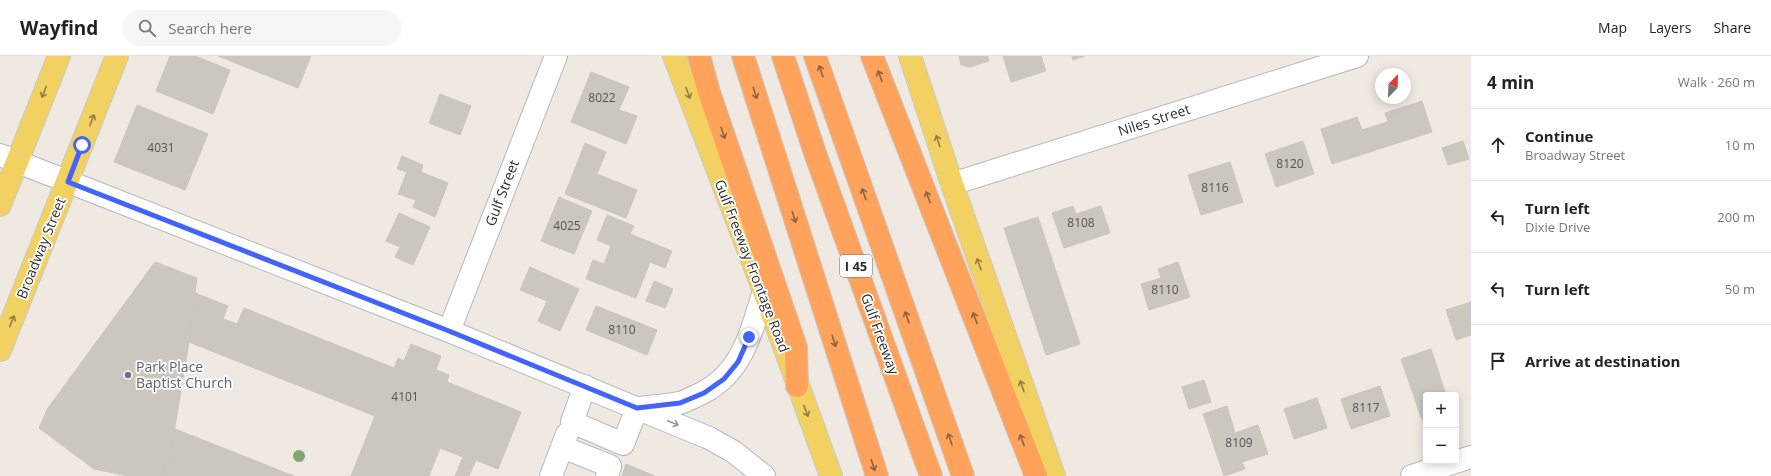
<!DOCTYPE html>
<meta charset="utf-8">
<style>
:root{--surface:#fff;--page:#f6f6f6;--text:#222;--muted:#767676;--line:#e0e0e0}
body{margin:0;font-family:"Open Sans",sans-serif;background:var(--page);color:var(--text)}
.controls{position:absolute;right:12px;bottom:12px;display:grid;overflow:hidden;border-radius:4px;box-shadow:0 2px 10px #0003}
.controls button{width:36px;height:36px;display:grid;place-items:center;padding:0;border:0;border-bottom:1px solid var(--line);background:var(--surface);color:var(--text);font:20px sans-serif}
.compass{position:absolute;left:1375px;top:12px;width:36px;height:36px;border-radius:50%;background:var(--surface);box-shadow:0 2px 10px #0003;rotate:23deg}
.stop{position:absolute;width:12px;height:12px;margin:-9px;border:3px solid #4264fb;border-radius:50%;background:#fff}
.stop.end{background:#4264fb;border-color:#fff;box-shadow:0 1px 4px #0008}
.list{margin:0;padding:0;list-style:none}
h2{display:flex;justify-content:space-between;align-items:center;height:52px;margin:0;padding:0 16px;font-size:17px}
h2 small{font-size:13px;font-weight:400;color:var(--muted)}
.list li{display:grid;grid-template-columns:26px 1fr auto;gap:12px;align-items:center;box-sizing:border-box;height:72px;padding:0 16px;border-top:1px solid var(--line)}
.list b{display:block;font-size:15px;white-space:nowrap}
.list p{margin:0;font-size:13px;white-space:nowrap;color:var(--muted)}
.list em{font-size:13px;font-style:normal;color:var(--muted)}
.icon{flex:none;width:22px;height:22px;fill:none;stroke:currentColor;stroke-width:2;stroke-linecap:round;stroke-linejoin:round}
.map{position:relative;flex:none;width:1471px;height:420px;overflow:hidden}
header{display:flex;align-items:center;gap:24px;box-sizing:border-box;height:56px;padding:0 20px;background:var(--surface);border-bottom:1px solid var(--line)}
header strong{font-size:19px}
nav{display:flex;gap:22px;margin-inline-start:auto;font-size:14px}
.search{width:280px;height:36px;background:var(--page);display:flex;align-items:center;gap:10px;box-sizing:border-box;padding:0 14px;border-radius:22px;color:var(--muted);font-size:15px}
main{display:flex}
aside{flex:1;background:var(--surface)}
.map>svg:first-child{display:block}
</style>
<header>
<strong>Wayfind</strong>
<div class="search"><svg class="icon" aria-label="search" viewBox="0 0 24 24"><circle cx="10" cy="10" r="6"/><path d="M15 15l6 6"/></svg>Search here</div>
<nav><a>Map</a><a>Layers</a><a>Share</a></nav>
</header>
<main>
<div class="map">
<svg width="1471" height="420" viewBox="0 0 1471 420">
<rect width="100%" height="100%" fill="#efe9e1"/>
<path fill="#cbc7bf" stroke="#cbc5ba" d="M 170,0 L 195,0 L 230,14 L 213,58 L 156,35 Z
M 218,0 L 311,0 L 298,32 Z
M 959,0 L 988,0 L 989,5 L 970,11 L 961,9 Z
M 1003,0 L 1041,0 L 1046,15 L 1011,26 Z
M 1072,0 L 1085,0 L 1073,4 Z
M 591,16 L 629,31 L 619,54 L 637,60 L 626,88 L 571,66 Z
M 440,38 L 471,50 L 460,79 L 429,67 Z
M 1422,45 L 1432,76 L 1332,108 L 1321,73 L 1357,61 L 1362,74 L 1388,66 L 1385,57 Z
M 137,49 L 208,78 L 185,134 L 114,106 Z
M 1303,85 L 1314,118 L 1276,131 L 1265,98 Z
M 1463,85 L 1469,103 L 1448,109 L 1442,92 Z
M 585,87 L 606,96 L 597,118 L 637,134 L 626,162 L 565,138 Z
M 402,100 L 423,109 L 421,116 L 448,127 L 435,161 L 413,151 L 416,144 L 398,138 L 407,116 L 397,113 Z
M 1230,106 L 1243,146 L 1201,159 L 1188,119 Z
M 559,141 L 592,155 L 574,198 L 541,185 Z
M 1073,150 L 1076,158 L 1101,150 L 1110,177 L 1064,192 L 1052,157 Z
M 399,157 L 430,171 L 413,209 L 395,201 L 400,191 L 386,185 Z
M 607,159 L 634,170 L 630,178 L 672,195 L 665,212 L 650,206 L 636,242 L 586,223 L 593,204 L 604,208 L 611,190 L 597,184 Z
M 1038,161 L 1080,288 L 1046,299 L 1004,172 Z
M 155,206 L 197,222 L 189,286 L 170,401 L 162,420 L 128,420 L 94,413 L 39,372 L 48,352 Z
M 1178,206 L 1190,241 L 1149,254 L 1141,228 L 1161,222 L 1158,213 Z
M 530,211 L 579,233 L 560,275 L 538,265 L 547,245 L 520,234 Z
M 654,225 L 673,233 L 665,252 L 646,245 Z
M 195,237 L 228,250 L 223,263 L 237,268 L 244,252 L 394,312 L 398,302 L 404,305 L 411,288 L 441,300 L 436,314 L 449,319 L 447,326 L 521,356 L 498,413 L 476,404 L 469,420 L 455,420 L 463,401 L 440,392 L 429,420 L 351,420 L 375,360 L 189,286 Z
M 1471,246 L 1471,279 L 1456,284 L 1446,254 Z
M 596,250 L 657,274 L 647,299 L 586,274 Z
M 1431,293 L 1446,339 L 1426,339 L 1426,362 L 1422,364 L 1401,303 Z
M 1204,324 L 1211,346 L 1189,353 L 1182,331 Z
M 1380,330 L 1390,360 L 1351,373 L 1341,343 Z
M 1317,342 L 1327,372 L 1294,383 L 1284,353 Z
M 1227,350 L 1235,377 L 1258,369 L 1268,398 L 1242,406 L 1245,413 L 1224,420 L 1203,358 Z
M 175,373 L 294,420 L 162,420 L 170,401 Z
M 626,408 L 655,420 L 622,420 Z"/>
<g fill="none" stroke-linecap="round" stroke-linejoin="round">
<g stroke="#b4b7c1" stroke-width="24">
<path id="minor" d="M 0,99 L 449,275 L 709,382 L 734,396 L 764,420
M 952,128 L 1357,0
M 449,275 L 556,0
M 585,330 L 572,366 L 623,388 L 637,352
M 639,352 C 652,350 666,350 679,347 C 685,346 691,342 696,340 C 742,320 750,279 764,235
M 562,391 L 610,410 L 607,420
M 551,420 L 567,378
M 1412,420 L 1471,401"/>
</g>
<g stroke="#c9c9c9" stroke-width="24">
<path id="major" d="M 674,0 L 764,235 L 831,420
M 910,0 L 952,128 L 1054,420
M 0,149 L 59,0
M 0,294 L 117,0"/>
</g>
<g stroke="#c9c9c9" stroke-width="24">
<path id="highway" d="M 699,0 L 709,36 L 796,291 L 797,330
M 743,0 L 877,420
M 783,0 L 815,97 L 931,420
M 815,0 L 963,420
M 872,0 L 1036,420"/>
</g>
<use href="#minor" stroke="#fff" stroke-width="22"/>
<use href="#major" stroke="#f2d163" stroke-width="22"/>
<use href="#highway" stroke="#ffa35c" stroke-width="22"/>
</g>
<circle fill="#84a574" cx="299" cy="400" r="6"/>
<defs><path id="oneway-shaft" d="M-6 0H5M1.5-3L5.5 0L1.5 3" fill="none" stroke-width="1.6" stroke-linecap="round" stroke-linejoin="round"/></defs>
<g stroke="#8c6343">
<use href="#oneway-shaft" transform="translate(821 15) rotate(-109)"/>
<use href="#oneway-shaft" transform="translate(880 20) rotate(-111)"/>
<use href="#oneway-shaft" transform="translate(755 37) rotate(72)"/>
<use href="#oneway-shaft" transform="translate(723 77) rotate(71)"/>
<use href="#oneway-shaft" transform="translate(864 138) rotate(-109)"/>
<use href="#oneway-shaft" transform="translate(928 141) rotate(-111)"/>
<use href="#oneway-shaft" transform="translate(794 161) rotate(72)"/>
<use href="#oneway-shaft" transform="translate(907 261) rotate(-109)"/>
<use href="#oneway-shaft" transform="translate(975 262) rotate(-111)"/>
<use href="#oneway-shaft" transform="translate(834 285) rotate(72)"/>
<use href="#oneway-shaft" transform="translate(950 383) rotate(-109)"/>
<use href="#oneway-shaft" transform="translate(1022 384) rotate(-111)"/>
<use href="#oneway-shaft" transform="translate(873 409) rotate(72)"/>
</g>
<g stroke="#908048">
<use href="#oneway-shaft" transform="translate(44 36) rotate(112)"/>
<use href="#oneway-shaft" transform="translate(688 37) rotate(70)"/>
<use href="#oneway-shaft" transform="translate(92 64) rotate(-69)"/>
<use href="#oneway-shaft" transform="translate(938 85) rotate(-108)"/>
<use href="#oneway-shaft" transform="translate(979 208) rotate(-109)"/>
<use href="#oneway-shaft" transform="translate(12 265) rotate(-68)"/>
<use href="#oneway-shaft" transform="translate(1022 330) rotate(-109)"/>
<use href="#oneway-shaft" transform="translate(806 355) rotate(69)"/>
</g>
<use stroke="#969696" href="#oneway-shaft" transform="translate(673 367) rotate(22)"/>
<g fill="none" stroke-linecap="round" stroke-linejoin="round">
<path stroke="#4264fb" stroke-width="5" d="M 82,89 L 68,126 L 449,275 L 637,352 L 680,347 L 704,337 L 724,323 L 738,306 L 749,281"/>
</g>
<circle fill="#6b7280" stroke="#fff" stroke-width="1.5" cx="128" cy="319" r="4"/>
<g text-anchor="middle" stroke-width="3.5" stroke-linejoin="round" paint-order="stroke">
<g font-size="12" fill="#555452">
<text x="602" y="46">8022</text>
<text x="161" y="96">4031</text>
<text x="1290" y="112">8120</text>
<text x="1215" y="136">8116</text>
<text x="1081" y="171">8108</text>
<text x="567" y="174">4025</text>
<text x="1165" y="238">8110</text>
<text x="622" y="278">8110</text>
<text x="405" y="345">4101</text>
<text x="1366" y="356">8117</text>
<text x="1239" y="391">8109</text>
</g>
<rect fill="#fff" stroke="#6d6d6d" stroke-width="1" x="840" y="199" width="32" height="22" rx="3"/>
<g font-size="13" font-weight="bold" fill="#2e2e2e">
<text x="856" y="215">I 45</text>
</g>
<g font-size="14" fill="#2e2e2e" stroke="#fff">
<text transform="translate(1154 64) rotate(-18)" y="5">Niles Street</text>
<text transform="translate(502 137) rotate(-69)" y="5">Gulf Street</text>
<text transform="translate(41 192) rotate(-68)" y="5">Broadway Street</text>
<text transform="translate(752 210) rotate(69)" y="5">Gulf Freeway Frontage Road</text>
<text transform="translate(880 278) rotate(70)" y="5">Gulf Freeway</text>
</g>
<g font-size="14" fill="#5b616d" stroke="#fff" text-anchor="start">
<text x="136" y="316">Park Place<tspan x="136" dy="16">Baptist Church</tspan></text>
</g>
</g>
</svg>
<div class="controls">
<button>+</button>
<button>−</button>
</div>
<svg class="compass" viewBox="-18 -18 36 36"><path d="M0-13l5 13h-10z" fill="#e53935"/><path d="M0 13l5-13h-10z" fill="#767676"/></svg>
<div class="stop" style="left:82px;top:89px"></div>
<div class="stop end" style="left:749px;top:281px"></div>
</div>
<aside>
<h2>4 min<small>Walk · 260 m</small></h2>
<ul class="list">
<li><svg class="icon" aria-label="ahead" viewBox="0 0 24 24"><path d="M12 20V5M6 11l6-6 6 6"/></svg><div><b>Continue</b><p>Broadway Street</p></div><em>10 m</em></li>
<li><svg class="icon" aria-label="left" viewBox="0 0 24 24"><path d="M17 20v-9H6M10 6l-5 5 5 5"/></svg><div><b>Turn left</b><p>Dixie Drive</p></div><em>200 m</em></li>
<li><svg class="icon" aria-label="left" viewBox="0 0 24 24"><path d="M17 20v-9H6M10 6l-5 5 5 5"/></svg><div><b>Turn left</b></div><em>50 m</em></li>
<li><svg class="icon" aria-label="arrive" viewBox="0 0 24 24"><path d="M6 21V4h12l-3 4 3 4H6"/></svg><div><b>Arrive at destination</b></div></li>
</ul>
</aside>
</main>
